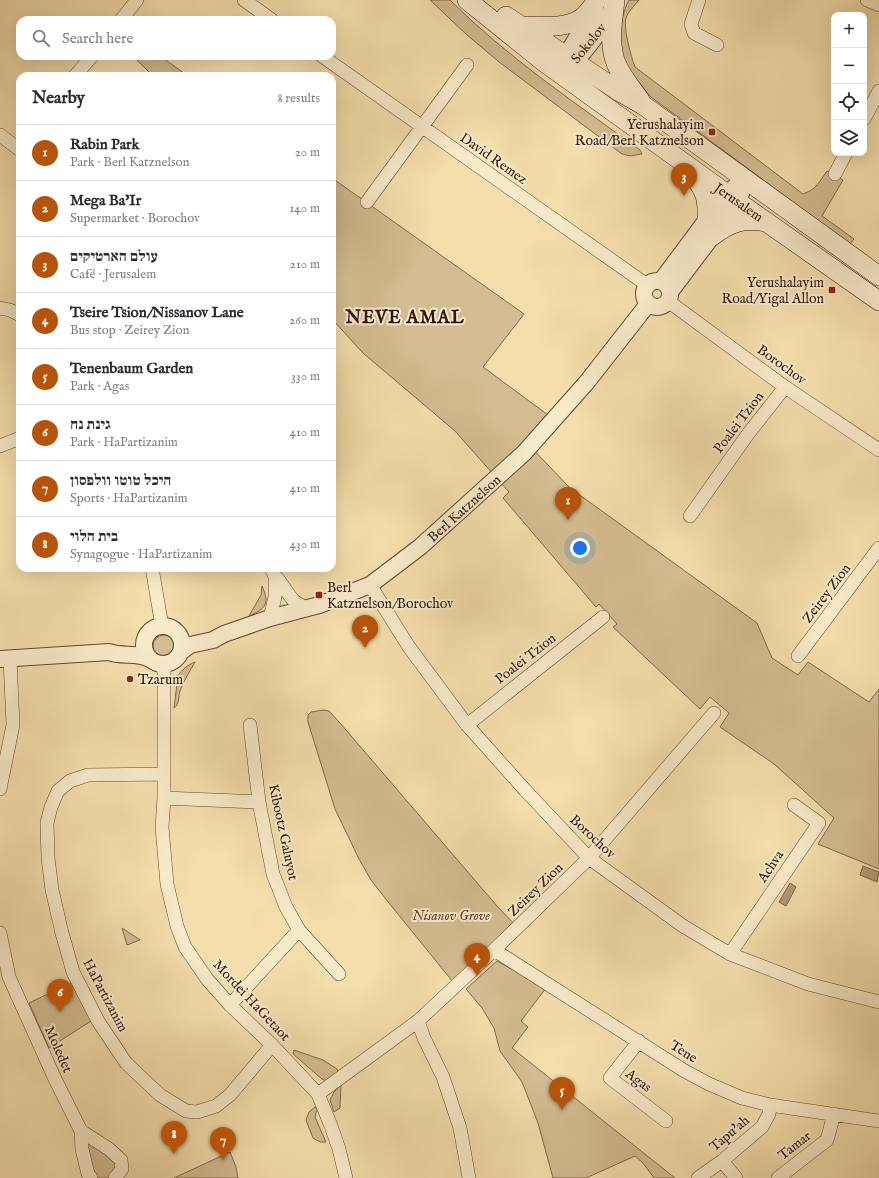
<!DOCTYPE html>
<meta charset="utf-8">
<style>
:root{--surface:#fff;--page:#f7f7f7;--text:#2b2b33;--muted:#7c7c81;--line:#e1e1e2;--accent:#b45309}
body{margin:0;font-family:"IM FELL English","Frank Ruhl Libre",serif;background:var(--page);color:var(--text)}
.controls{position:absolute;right:12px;top:12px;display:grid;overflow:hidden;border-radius:8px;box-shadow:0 4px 16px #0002}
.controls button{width:36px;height:36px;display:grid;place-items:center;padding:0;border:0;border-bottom:1px solid var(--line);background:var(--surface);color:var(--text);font:20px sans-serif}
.you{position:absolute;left:580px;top:548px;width:14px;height:14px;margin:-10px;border:3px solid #fff;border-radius:50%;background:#1a73e8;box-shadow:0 0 0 6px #1a73e833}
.badge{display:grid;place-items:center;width:26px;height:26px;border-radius:50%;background:var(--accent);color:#fff;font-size:13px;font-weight:700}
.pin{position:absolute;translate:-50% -33px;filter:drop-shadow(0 1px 2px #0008)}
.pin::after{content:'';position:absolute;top:21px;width:14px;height:12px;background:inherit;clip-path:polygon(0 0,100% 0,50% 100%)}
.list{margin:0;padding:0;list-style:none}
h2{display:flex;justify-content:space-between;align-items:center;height:52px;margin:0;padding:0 16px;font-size:17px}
h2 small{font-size:13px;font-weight:400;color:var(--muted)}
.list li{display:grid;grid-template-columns:26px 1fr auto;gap:12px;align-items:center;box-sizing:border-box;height:56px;padding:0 16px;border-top:1px solid var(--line)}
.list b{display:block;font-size:15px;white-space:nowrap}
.list p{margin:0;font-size:13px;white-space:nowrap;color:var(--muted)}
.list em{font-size:13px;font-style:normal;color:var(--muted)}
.icon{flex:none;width:22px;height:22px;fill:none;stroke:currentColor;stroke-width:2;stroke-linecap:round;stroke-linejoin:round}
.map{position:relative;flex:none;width:879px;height:1178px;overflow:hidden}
.search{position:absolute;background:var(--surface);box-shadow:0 4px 16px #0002;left:16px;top:16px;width:320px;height:44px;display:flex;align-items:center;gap:10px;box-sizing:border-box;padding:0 14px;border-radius:12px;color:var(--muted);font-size:15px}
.panel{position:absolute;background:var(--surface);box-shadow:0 4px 16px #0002;left:16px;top:72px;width:320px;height:500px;border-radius:12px}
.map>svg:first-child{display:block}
</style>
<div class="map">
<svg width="879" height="1178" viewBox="0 0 879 1178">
<rect width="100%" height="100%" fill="#f4deac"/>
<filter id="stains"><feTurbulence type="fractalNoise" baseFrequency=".005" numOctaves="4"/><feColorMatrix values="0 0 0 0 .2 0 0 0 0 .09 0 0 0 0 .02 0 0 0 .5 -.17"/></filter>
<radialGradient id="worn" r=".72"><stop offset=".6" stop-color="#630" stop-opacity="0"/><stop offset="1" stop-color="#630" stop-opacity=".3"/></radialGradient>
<path fill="#d3bc91" stroke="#82694e" d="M 430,0 L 450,0 C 507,57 574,102 640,150 L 642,154 L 630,156 L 622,154 L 499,62 L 466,34 Z
M 629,0 L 639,0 C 635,5 628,12 626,18 C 623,27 631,57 635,67 L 803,194 C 817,189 819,182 827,171 L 843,180 L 822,216 L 854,239 L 850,244 L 651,97 C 645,90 636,83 631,74 C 617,52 617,23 629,0 Z
M 133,56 L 160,56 L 188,76 L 153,76 Z
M 332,178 L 524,314 L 483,367 L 548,415 L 525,441 L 570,488 L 757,623 L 772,658 L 798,675 L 808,662 L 869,702 L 879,689 L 879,869 L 818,844 L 834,818 L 774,764 L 720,727 L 729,713 L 710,697 L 700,709 L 613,627 L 617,624 L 599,604 L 596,607 L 503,498 L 509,492 L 455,431 L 363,353 L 332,319 Z
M 262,586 C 270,603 266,609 249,616 L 261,595 Z
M153 646a11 11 0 1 1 22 0a11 11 0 1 1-22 0Z
M 195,662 C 190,671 184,680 180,691 C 178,697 180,704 174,708 L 178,676 C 182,669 188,665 195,662 Z
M 324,710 L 329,711 L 340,723 L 497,906 L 515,925 L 453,982 L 389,903 L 371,880 L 359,859 L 335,809 L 308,722 L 308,715 L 311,712 Z
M 122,928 L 140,940 L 127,945 Z
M 497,961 L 546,988 L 521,1021 L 528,1027 L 512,1048 L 675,1178 L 654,1178 L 643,1163 L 635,1156 L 586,1178 L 553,1178 L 538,1123 L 522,1082 L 500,1051 L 494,1028 L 482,1008 L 466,989 Z
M 73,982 L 91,1021 L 49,1048 L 29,1003 Z
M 294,1050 L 323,1060 L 337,1069 L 338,1071 L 332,1078 L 327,1081 L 322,1079 L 293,1054 Z
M 341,1085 L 340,1108 L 334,1112 L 330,1100 L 334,1092 Z
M 315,1107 L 318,1108 L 316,1113 L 315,1117 L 326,1142 L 320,1142 L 313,1138 L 306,1120 L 309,1112 Z
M 81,1131 L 121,1160 L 115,1178 L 91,1178 Z
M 230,1152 L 236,1167 L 238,1178 L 174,1178 Z"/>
<path fill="#b19a76" stroke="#7d654c" d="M 863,866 L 879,872 L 877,882 L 860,875 Z
M 790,883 L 796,887 L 786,906 L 779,902 Z"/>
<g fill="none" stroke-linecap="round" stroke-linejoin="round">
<g stroke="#614834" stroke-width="14">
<path id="minor" d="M 244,0 L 272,20
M 699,0 L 691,24 L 694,33 L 717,45
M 867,0 L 879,5
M 121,20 L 137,0
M 322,56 L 647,285
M 75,76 L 92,56
M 864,119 L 879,91
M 0,135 L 20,150
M 835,174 L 846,153
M 367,202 L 467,65
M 668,301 L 785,387 L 879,450
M 0,308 L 10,310 L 20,315
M 0,446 L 20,438
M 690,516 L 748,434 L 785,387
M 152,568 L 162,626
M 271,568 L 275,576 L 278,579 L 290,596 L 294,601 L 305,608
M 370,585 L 409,647 L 467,725 L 525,790 L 589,858 L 683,926 L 730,954 L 808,984 L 879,1002
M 270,618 L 275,597 L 275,576
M 798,656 L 879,548
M 164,665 L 164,798 L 162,827 L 167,884 L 177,926 L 185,947 L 207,979 L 230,1005 L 272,1045 L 318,1094 L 331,1126 L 339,1149 L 346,1178
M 250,725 L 259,802 L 273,874 L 286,907 L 299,930 L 339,974
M 467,725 L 603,617
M 164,774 L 88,775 L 70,781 L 58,791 L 51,807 L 47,823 L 48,858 L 52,890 L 62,933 L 73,972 L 98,1021 L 126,1063 L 160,1095 L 186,1111 L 197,1112 L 216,1106 L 230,1095 L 272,1045
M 0,789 L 13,725 L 10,659
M 164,798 L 259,802
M 0,933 L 9,977 L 55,1079 L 81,1131 L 82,1149 L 88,1174 L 91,1178
M 494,950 L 683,1070 L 709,1084 L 742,1098 L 770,1105 L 879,1121
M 730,954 L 819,823 L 794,805
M 230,1005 L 299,930
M 418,1021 L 424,1038 L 443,1077 L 460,1128 L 469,1178
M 639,1041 L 610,1078 L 666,1121
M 318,1094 L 418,1021 L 494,950 L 589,858 L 714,713
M 81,1131 L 109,1149 L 121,1160 L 122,1169 L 115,1178
M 722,1161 L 736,1178
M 698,1178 L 722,1161 L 762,1127 L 769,1114 L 770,1105
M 778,1178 L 827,1140 L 834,1114"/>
</g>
<g stroke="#614834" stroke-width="18">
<path id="tertiary" d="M 562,67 C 568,46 586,28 595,7
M 566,69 C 583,56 605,26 613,6
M644 294a13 13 0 1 1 26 0a13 13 0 1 1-26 0Z
M 661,281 L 726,194 L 736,186
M 670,292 L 738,202 L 746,180
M144 645a19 19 0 1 1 38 0a19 19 0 1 1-38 0Z
M 182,651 L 190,645 L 213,640 L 224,634 L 270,618 L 319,605 L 370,585 L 420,547 L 524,453 L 587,382 L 648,304
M 0,659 L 109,652 C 122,657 138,652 150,659"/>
</g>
<g stroke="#30160c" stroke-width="20">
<path id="secondary" d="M 467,0 L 544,62 L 738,202 L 879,301
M 615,0 C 613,19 609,38 614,57 C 618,73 631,87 640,100
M 506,16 L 620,92 L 643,105 L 879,276
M 519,26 C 538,26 567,30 583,17 C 589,12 593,6 597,0
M 690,173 C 705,188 708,199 707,219
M 711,237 C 731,222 742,218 767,222"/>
</g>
<use href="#minor" stroke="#f8eac9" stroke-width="13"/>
<use href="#tertiary" stroke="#f8eac9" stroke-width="16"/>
<use href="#secondary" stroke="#f8eac9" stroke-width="19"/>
</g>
<g fill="#8f2418" stroke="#f8eac9" stroke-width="1.5">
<rect x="708" y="128" width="8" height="8" rx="2"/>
<rect x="828" y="286" width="8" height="8" rx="2"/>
<rect x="315" y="591" width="8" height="8" rx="2"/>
<circle cx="130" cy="679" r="4"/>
</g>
<g text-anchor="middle" stroke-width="4" stroke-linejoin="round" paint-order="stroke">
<g font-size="14" fill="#30160c" stroke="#f8eac9">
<text transform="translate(588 43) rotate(-51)" y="5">Sokolov</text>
<text transform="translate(494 158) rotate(35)" y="5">David Remez</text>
<text transform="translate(739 202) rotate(35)" y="5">Jerusalem</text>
<text transform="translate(782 364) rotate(36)" y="5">Borochov</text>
<text transform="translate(738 422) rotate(-53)" y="5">Poalei Tzion</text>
<text transform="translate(464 508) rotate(-42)" y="5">Berl Katznelson</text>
<text transform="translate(826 593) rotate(-53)" y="5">Zeirey Zion</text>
<text transform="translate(525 658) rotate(-38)" y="5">Poalei Tzion</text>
<text transform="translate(284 832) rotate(78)" y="5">Kibootz Galuyot</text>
<text transform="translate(593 836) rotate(43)" y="5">Borochov</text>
<text transform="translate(770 866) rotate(-56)" y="5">Achva</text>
<text transform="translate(535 889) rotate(-44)" y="5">Zeirey Zion</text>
<text transform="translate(106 995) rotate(62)" y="5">HaPartizanim</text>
<text transform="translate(252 1000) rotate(47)" y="5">Mordei HaGetaot</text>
<text transform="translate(59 1049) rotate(66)" y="5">Moledet</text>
<text transform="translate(684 1051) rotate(32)" y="5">Tene</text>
<text transform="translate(639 1080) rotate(37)" y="5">Agas</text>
<text transform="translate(729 1133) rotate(-40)" y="5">Tapu'ah</text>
<text transform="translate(794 1145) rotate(-38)" y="5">Tamar</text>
</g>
<g font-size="14" fill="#30160c" stroke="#f8eac9" text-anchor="end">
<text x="704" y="129">Yerushalayim<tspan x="704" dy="16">Road/Berl Katznelson</tspan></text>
<text x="824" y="287">Yerushalayim<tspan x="824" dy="16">Road/Yigal Allon</tspan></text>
<text x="327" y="592" text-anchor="start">Berl<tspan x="327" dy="16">Katznelson/Borochov</tspan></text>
<text x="138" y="684" text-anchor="start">Tzarum</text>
</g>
<g font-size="14" font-style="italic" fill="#614834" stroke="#f8eac9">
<text x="451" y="920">Nisanov Grove</text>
</g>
<g font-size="18" font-weight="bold" letter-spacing="1" fill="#30160c" stroke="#f8eac9">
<text x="405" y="323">NEVE AMAL</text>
</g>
</g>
<rect width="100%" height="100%" filter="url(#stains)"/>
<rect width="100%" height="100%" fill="url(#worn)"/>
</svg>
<div class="controls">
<button>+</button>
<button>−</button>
<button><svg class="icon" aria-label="locate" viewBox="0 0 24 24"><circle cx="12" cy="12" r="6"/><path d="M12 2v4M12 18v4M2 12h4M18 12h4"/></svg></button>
<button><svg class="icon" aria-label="layers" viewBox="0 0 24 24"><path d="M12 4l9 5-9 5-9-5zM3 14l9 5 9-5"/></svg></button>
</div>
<div class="you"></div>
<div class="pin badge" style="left:568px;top:520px">1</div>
<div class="pin badge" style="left:365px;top:648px">2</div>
<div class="pin badge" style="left:684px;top:196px">3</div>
<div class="pin badge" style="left:477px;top:976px">4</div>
<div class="pin badge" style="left:562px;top:1110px">5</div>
<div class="pin badge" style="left:60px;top:1012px">6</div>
<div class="pin badge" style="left:223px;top:1160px">7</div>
<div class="pin badge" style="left:174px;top:1154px">8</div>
<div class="search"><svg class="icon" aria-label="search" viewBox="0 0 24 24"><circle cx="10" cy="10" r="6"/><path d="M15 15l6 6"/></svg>Search here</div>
<section class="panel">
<h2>Nearby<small>8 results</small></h2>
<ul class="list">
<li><span class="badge">1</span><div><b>Rabin Park</b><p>Park · Berl Katznelson</p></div><em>20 m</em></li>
<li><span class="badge">2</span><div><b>Mega Ba'Ir</b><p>Supermarket · Borochov</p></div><em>140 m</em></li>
<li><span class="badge">3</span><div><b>עולם הארטיקים</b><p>Café · Jerusalem</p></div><em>210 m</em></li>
<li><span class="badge">4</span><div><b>Tseire Tsion/Nissanov Lane</b><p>Bus stop · Zeirey Zion</p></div><em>260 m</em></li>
<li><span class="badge">5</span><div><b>Tenenbaum Garden</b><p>Park · Agas</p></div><em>330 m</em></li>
<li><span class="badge">6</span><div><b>גינת נח</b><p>Park · HaPartizanim</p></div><em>410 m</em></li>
<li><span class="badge">7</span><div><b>היכל טוטו וולפסון</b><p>Sports · HaPartizanim</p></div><em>410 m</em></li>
<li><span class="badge">8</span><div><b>בית הלוי</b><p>Synagogue · HaPartizanim</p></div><em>430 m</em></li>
</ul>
</section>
</div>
